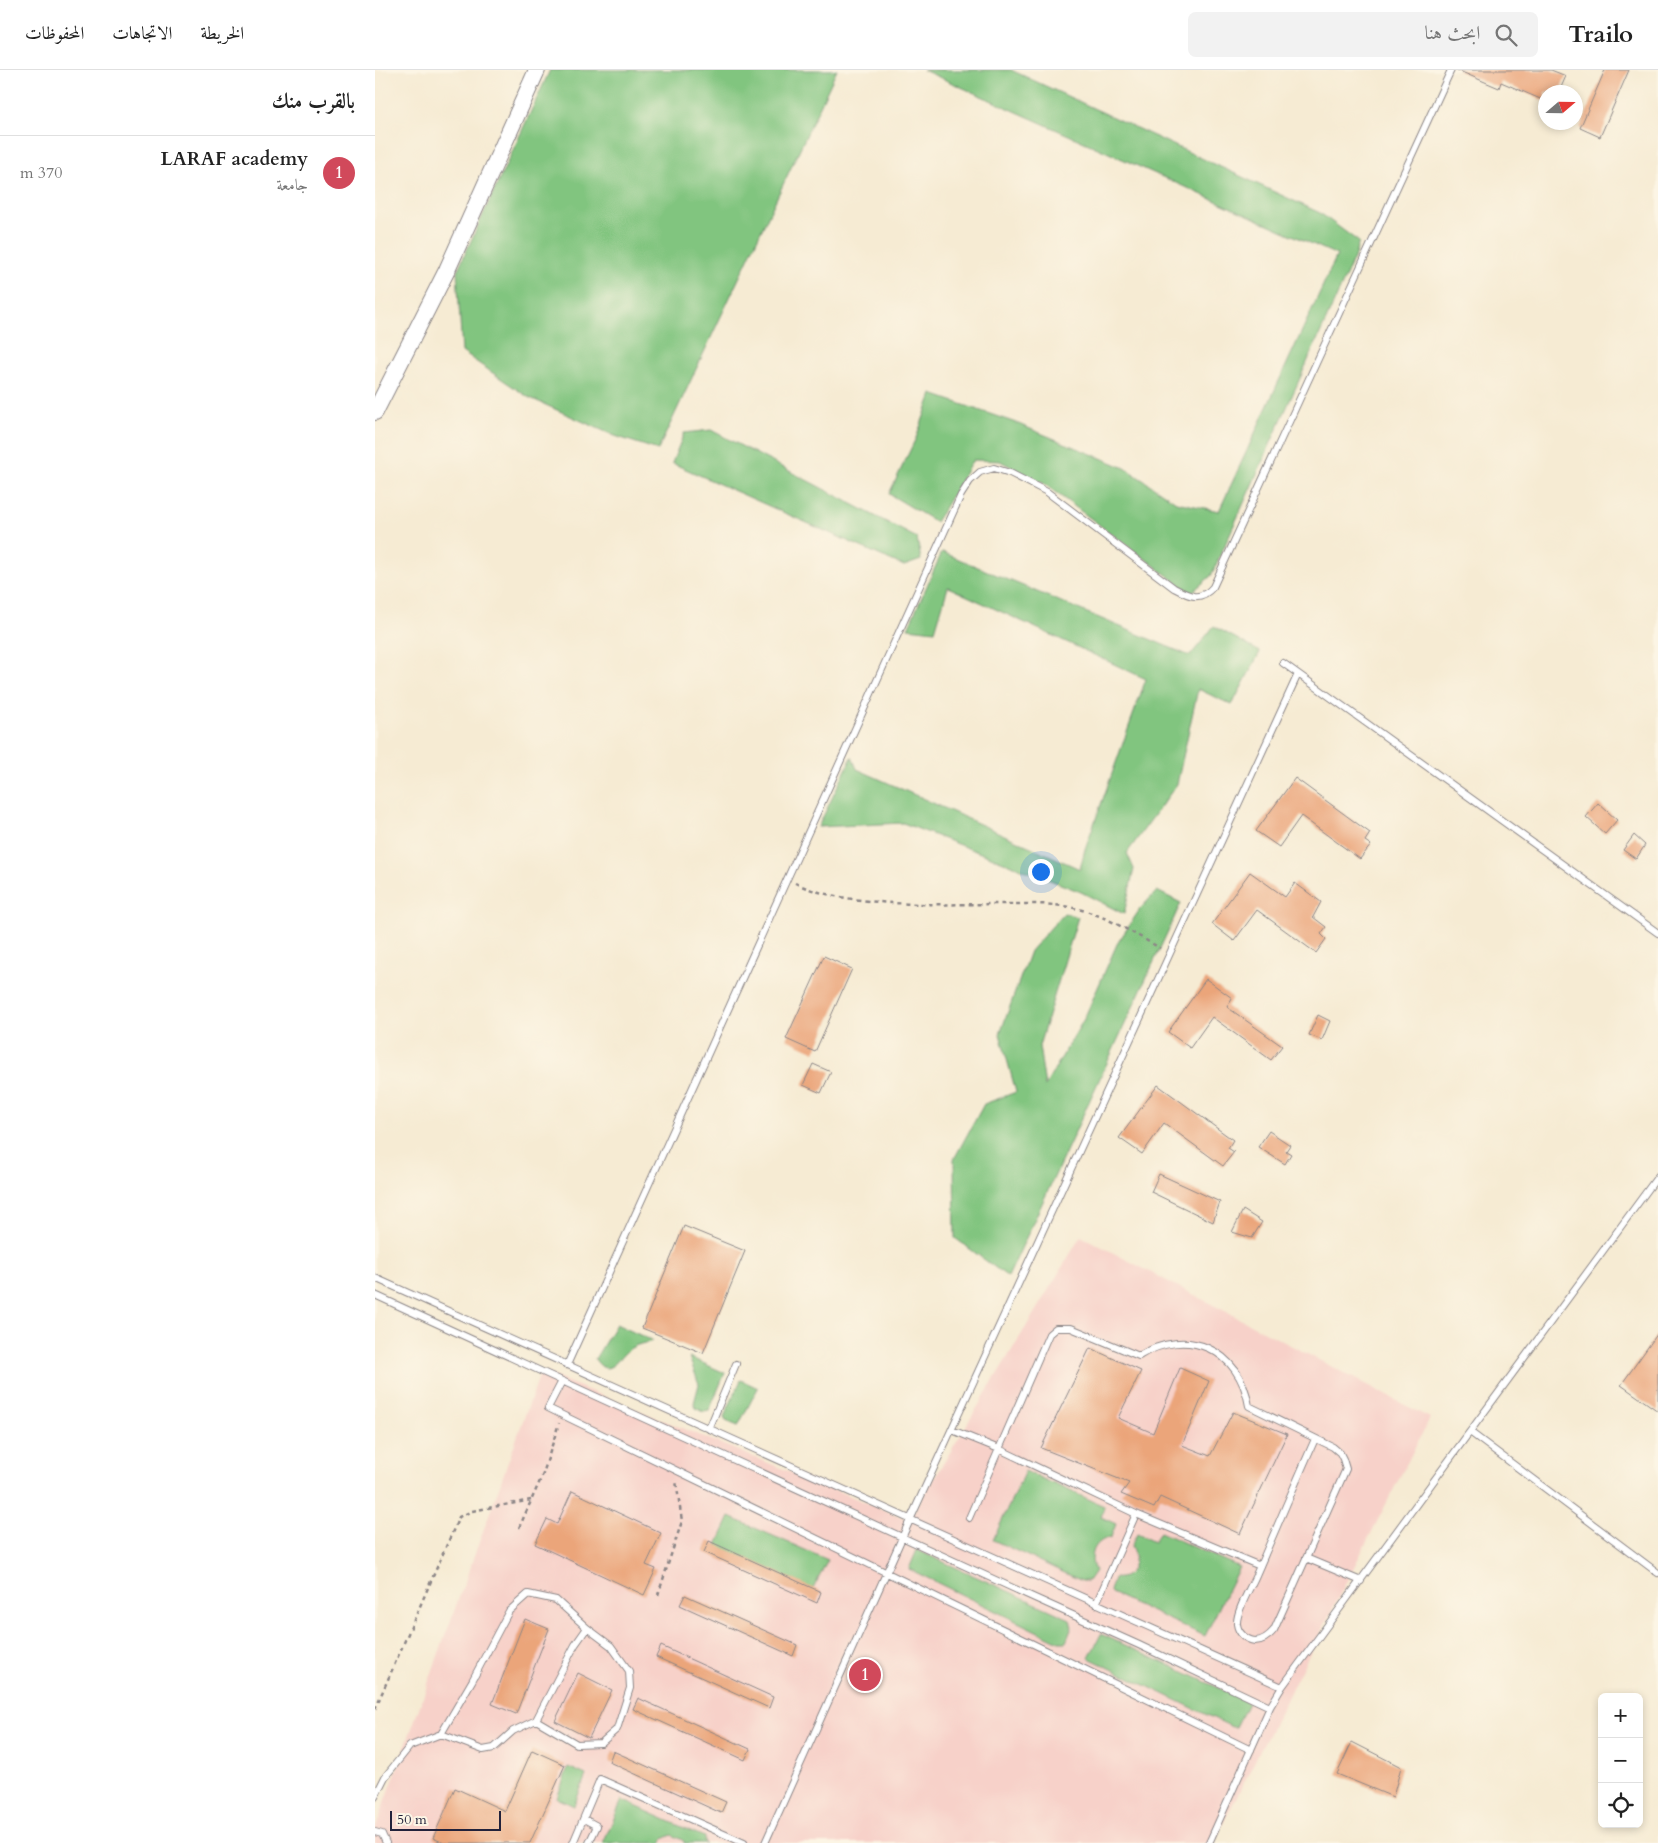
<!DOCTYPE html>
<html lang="ar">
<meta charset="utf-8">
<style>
:root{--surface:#fff;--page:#f2f2f2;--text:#222;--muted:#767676;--line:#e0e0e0;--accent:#d1495b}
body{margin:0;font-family:Cardo,Amiri,serif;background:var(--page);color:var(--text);direction:rtl}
.controls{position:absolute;right:15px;bottom:15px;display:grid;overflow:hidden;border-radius:8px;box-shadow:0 2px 8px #0003}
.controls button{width:45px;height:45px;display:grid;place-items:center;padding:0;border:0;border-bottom:1px solid var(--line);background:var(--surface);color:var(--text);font:25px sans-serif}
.compass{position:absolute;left:1163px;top:15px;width:45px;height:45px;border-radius:50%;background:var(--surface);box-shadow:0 2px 8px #0003;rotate:70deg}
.scale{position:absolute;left:15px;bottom:12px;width:111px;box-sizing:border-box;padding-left:5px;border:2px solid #22223b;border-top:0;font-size:14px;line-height:18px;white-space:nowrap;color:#22223b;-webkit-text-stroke:4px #fcf5e5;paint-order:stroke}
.you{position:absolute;left:665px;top:801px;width:18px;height:18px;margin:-12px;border:4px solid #fff;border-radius:50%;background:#1a73e8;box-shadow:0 0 0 8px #1a73e833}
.badge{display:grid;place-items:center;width:32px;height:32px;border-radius:50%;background:var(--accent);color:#fff;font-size:16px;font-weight:700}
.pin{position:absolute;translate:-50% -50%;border:2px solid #fff;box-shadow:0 1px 5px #0006}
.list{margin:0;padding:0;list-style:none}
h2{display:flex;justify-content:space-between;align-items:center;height:65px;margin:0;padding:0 20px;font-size:21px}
h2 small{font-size:16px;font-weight:400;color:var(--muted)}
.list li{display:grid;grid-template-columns:32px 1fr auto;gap:15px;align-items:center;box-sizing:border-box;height:75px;padding:0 20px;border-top:1px solid var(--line)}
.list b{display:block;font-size:19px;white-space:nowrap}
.list p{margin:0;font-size:16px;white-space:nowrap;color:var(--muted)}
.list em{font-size:16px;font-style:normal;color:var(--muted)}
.icon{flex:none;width:28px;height:28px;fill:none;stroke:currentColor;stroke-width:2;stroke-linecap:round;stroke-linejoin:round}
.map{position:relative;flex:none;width:1283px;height:1773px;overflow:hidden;direction:ltr}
header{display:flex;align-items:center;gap:30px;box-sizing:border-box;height:70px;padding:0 25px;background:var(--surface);border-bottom:1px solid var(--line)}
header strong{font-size:24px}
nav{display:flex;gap:28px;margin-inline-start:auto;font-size:18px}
.search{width:350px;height:45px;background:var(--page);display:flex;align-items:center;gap:12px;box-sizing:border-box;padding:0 18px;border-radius:8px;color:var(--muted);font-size:19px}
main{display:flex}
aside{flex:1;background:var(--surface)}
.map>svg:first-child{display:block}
</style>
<header>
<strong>Trailo</strong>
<div class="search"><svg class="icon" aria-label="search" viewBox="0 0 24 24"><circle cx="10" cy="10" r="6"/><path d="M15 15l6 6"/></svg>ابحث هنا</div>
<nav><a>الخريطة</a><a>الاتجاهات</a><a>المحفوظات</a></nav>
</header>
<main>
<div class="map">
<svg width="1283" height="1773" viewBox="0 0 1283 1773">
<rect width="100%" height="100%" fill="#fcf5e5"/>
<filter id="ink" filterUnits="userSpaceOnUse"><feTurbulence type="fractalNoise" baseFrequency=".02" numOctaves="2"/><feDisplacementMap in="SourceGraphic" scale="10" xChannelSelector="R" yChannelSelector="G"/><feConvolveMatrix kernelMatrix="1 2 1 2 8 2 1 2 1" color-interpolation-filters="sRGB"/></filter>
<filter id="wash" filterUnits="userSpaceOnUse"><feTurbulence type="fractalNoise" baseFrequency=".0096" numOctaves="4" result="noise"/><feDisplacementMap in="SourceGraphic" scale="20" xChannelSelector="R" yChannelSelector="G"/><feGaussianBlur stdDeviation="1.12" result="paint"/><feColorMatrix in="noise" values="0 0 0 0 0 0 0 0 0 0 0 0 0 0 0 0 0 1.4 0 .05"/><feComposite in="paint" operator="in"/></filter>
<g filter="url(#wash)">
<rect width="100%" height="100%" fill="#f6ebd3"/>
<path fill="#f7d1c9" d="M 706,1166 L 1055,1348 L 838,1773 L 0,1773 L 0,1760 L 166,1301 L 534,1450 Z"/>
<path fill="#81c57f" stroke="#52745d" d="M 175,0 L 462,0 L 283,380 L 240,366 L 153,327 L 87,282 L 82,201 Z
M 548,0 L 636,0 L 945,143 L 984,172 L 979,188 L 836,506 L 816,523 L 668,413 L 625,391 L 598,390 L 561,452 L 514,424 L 541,368 L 557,324 L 641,353 L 750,398 L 801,432 L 844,441 L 962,185 Z
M 336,360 L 542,468 L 546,490 L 529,496 L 297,393 L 309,363 Z
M 567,482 L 815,586 L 839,556 L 885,582 L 857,635 L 823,619 L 802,714 L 752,783 L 759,799 L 749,844 L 706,822 L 528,753 L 443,757 L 477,687 L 482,699 L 705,799 L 710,779 L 771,609 L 573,517 L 560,561 L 533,558 Z
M 782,821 L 806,833 L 633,1207 L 580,1168 L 579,1089 L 609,1034 L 641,1022 L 625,964 L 655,881 L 689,843 L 703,847 L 664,976 L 670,1016 L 709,949 L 742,874 L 765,839 Z
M 241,1254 L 278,1271 C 271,1273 262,1274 256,1278 C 243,1286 234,1311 220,1289 Z
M 314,1287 L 350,1303 L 334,1341 L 329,1342 L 321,1338 L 319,1333 L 324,1314 Z
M 366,1310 L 383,1318 L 363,1356 L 351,1351 L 349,1347 Z
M 650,1401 L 729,1436 L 726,1447 L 741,1454 L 736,1467 C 719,1471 713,1485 720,1501 L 713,1511 L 707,1511 L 618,1470 Z
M 355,1447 L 453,1490 L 438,1519 L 342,1475 Z
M 785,1462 L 864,1497 L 830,1566 L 736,1523 L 735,1521 L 739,1508 C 757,1511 764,1489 756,1476 L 762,1464 L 779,1472 Z
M 542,1480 L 695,1549 L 697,1557 L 691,1572 L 684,1572 L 534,1499 Z
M 726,1564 L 870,1630 L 873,1633 L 861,1657 L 857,1657 L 714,1588 Z
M 193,1697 L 211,1705 L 199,1736 L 182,1728 Z
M 247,1730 L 329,1767 L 329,1772 L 331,1773 L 309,1773 L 309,1771 L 297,1765 L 288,1769 L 287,1773 L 228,1773 Z"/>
<g id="blocks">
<path fill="#eba57a" d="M 1082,0 L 1176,0 L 1191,6 L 1184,22 L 1170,22 L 1170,31 L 1126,12 L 1124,18 Z
M 1230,0 L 1254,0 L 1225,67 L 1205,58 Z
M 920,708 L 995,763 L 990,771 L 996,775 L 985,789 L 926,746 L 904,777 L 881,761 Z
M 1223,733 L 1242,750 L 1230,764 L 1211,747 Z
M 1259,765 L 1270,775 L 1261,789 L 1248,780 Z
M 875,802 L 910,827 L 920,813 L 946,832 L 938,847 L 951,857 L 946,864 L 951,869 L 941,883 L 882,840 L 859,871 L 837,854 Z
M 449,886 L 477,899 L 440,982 L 411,969 Z
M 831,909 L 857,928 L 852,937 L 907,976 L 896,990 L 837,947 L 815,978 L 793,962 Z
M 943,945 L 955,951 L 947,970 L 934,965 Z
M 438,994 L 456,1002 L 446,1023 L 428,1015 Z
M 783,1015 L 858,1070 L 853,1078 L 859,1082 L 848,1096 L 789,1053 L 767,1084 L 744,1068 Z
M 894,1061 L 915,1075 L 911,1081 L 916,1084 L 910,1094 L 883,1077 Z
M 784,1104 L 845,1132 L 838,1152 L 776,1122 Z
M 868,1140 L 887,1152 L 877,1168 L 857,1162 Z
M 309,1156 L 370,1181 L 328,1283 L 267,1258 Z
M 1283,1263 L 1283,1341 L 1246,1315 Z
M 715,1278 L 766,1301 L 743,1348 L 778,1363 L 805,1298 L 834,1311 L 807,1375 L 835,1386 L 858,1342 L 912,1364 L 865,1464 L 785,1427 L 779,1438 L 746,1424 L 754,1413 L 666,1378 Z
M 197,1421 L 286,1463 L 271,1495 L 281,1499 L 269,1525 L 160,1474 L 172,1449 L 182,1454 Z
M 334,1471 L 446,1522 L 442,1533 L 329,1482 Z
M 310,1525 L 422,1575 L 418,1586 L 305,1535 Z
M 150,1549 L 174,1559 L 141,1644 L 117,1634 Z
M 286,1576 L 398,1627 L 394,1638 L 281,1587 Z
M 203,1603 L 237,1620 L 214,1668 L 180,1651 Z
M 263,1628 L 375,1679 L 370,1690 L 258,1639 Z
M 977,1672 L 1026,1697 L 1018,1727 L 962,1704 Z
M 157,1680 L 190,1695 L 155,1773 L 69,1773 L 58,1768 L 80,1718 L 130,1741 Z
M 238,1681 L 351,1732 L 346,1743 L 234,1692 Z"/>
</g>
</g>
<g filter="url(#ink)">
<use href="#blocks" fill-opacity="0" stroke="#8c8687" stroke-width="1"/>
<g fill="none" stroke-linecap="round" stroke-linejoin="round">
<g stroke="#8c8687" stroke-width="8">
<path id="service" d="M 908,593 L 1283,863
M 0,1208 L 907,1617
M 0,1225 L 651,1524 L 764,1575 L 895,1637
M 192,1295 L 586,425 L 595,411 L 605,402 L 619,398 L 635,403 L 672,422 L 799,518 C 814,526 825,532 838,517 L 1076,0
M 187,1311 L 173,1338 L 876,1680
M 334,1359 L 361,1294
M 577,1360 L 624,1379 L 594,1448
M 1095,1362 L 1283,1503
M 931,1488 L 986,1511
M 885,1496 L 761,1444 L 624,1379 L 674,1264 L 681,1258 L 696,1258 L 764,1286 C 812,1256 865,1279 874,1336 L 958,1377 L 965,1383 L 968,1389 L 971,1399 L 899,1560 C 894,1566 888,1571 880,1571 C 871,1570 863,1563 862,1554 C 861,1541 876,1517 881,1505 C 901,1459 920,1414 940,1369
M 721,1534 L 761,1444
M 161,1650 L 202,1674 L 226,1673 L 242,1659 L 255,1618 L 254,1601 L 236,1576 L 212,1558
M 0,1727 L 10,1707 L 35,1676 L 66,1664 L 97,1611 L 134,1541 L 153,1524 L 181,1530 L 212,1558 L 200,1575 L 161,1650 L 138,1661 L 119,1678 L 108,1680 L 66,1664
M 209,1749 L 222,1756 L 214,1773
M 0,1762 L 7,1764 L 11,1773
M 198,1773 L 225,1709 L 369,1773
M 390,1773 L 535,1450 L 923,604
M 834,1773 L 895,1637 L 907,1617 L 1283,1106"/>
</g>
<g stroke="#8c8687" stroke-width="18">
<path id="tertiary" d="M 0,342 L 72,200 L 162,0"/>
</g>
<path stroke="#8c8687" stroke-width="2.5" stroke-dasharray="4 4" stroke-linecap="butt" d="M 420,813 C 473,839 571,834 631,834 C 654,834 680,833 703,839 C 730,845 761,865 785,878
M 144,1458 L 168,1404 L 184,1353
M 283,1525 L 307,1451 L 301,1411
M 0,1639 L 84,1447 L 97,1441 L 156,1430"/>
<use href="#service" stroke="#fff" stroke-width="6"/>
<use href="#tertiary" stroke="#fff" stroke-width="16"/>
</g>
</g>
</svg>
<div class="controls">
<button>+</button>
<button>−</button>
<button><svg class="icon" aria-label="locate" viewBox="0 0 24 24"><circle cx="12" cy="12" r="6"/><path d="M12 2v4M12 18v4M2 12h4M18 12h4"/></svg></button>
</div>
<svg class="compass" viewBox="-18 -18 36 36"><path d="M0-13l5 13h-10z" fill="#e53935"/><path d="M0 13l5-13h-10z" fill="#767676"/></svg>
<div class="scale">50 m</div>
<div class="you"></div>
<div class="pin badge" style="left:490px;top:1605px">1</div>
</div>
<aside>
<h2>بالقرب منك<small></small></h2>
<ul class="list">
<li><span class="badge">1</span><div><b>LARAF academy</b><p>جامعة</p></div><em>370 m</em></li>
</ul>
</aside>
</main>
